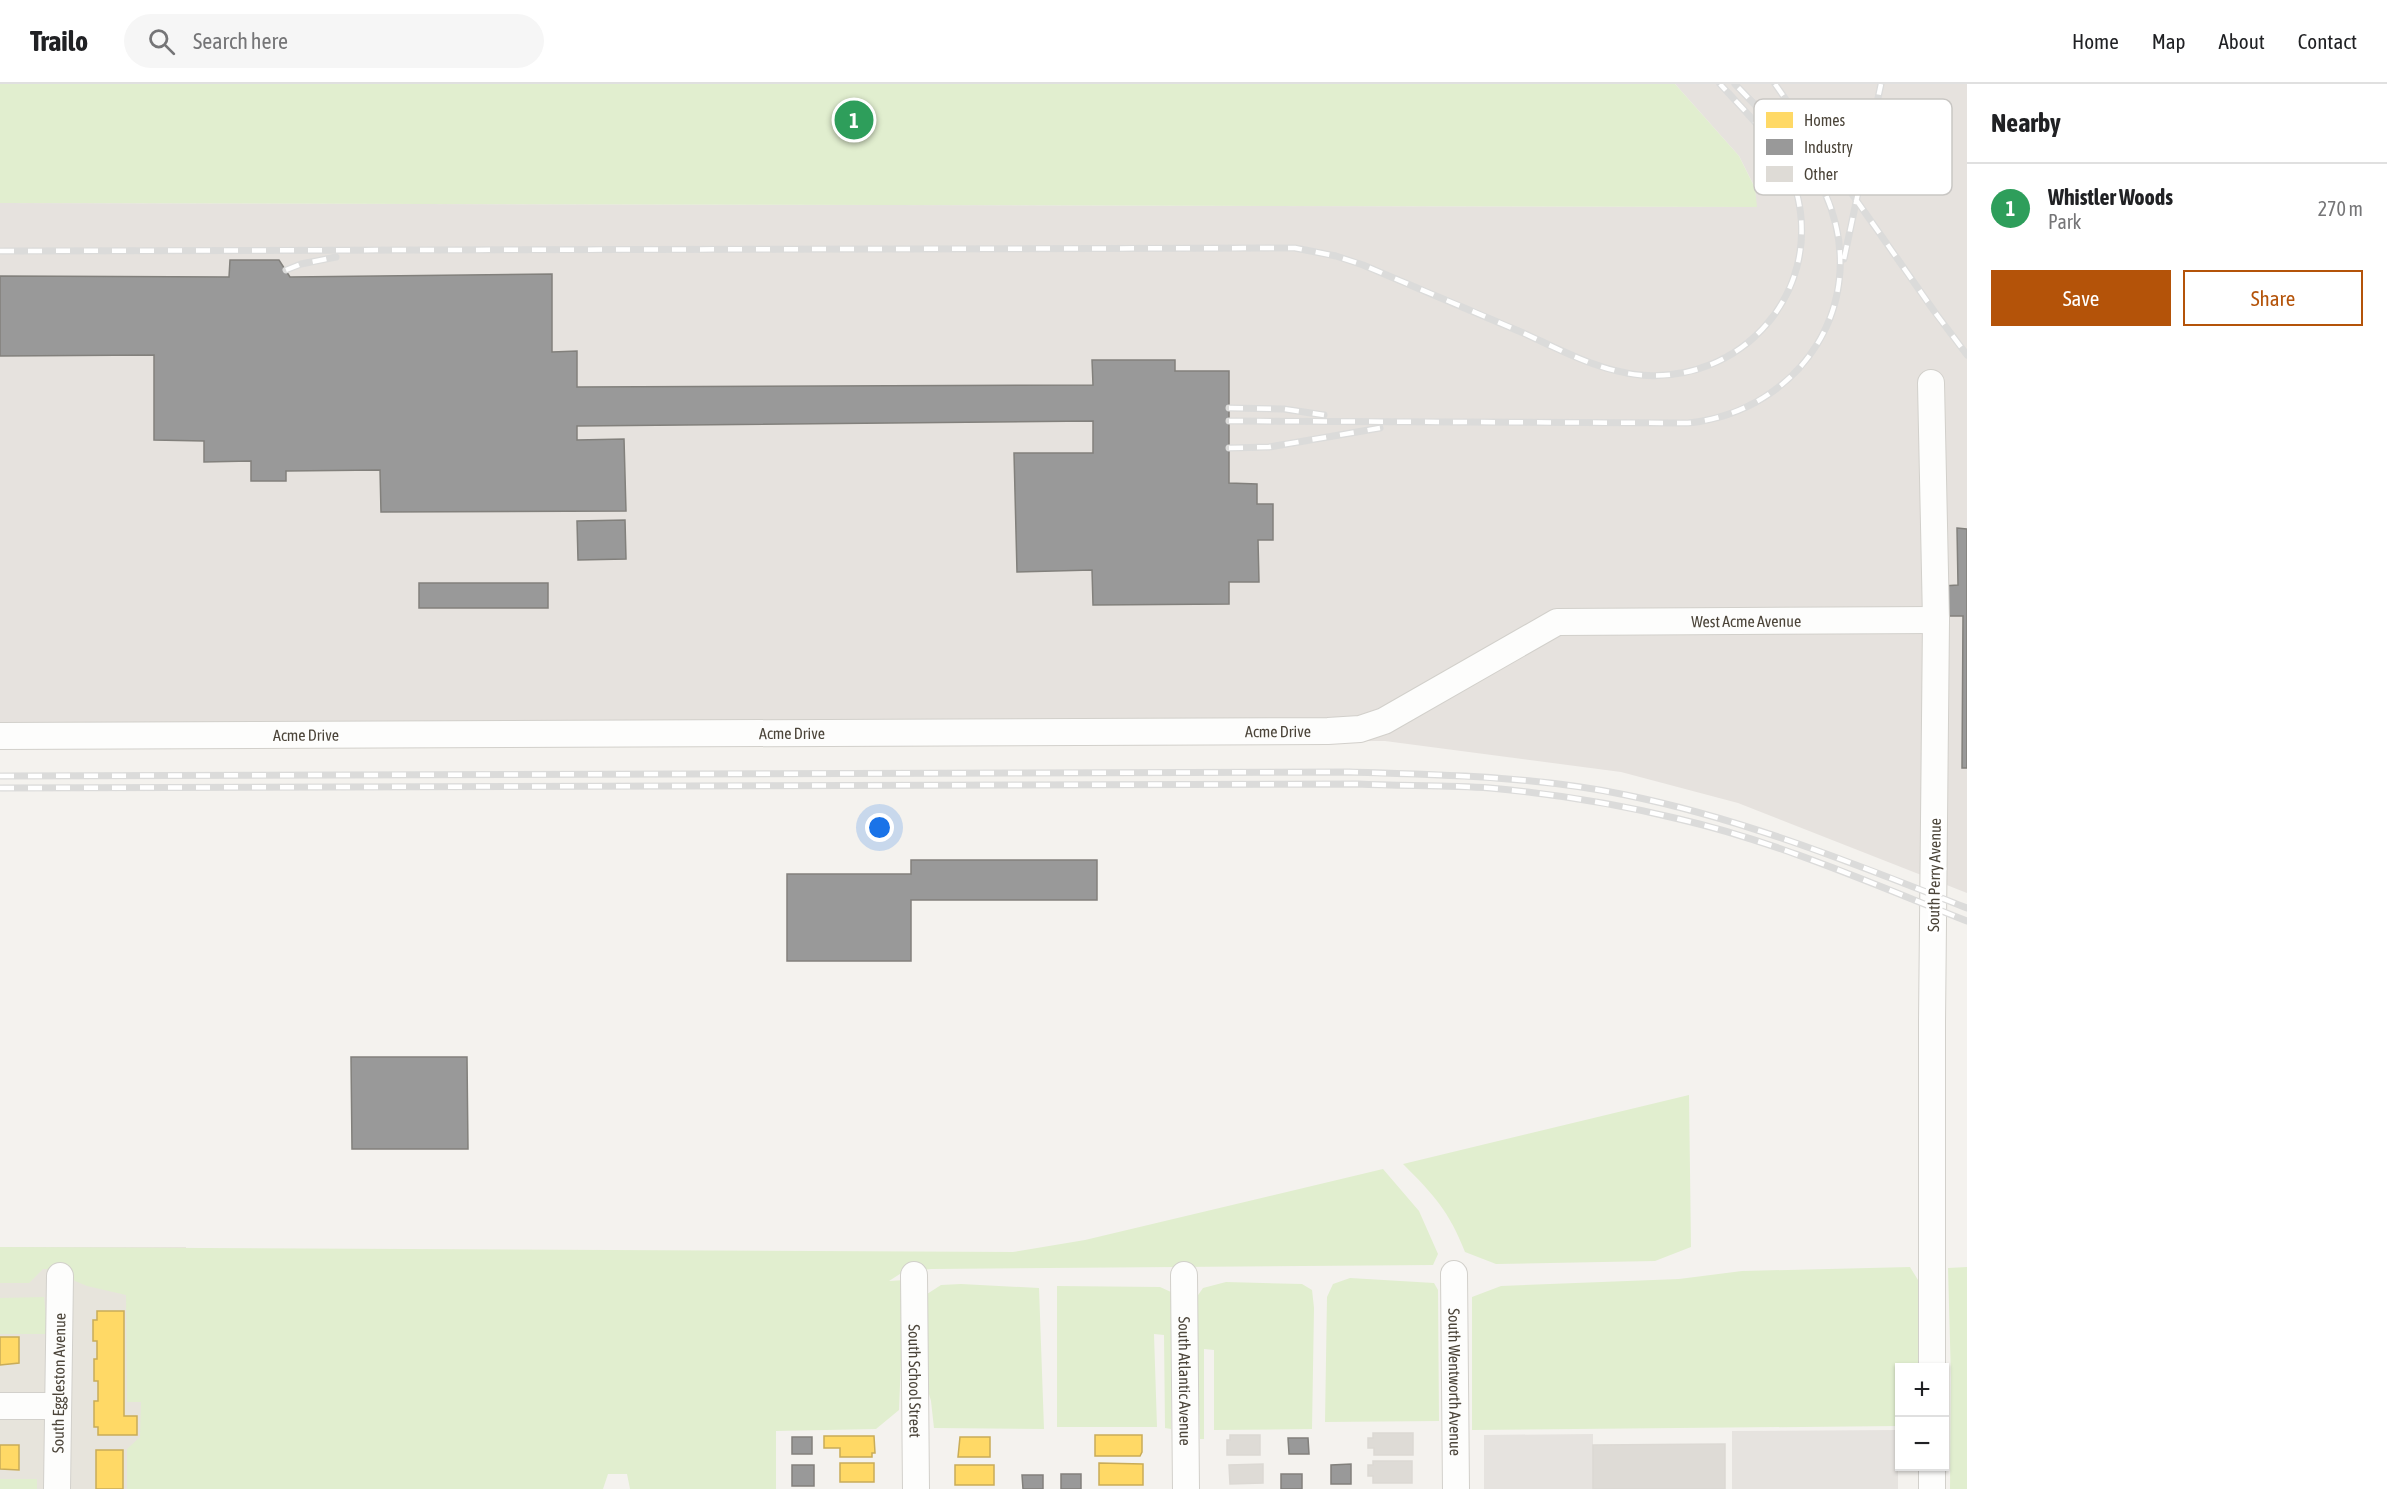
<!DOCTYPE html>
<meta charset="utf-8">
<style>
:root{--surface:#fff;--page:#f6f6f6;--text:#202124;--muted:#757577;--line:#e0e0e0;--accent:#b45309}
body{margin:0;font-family:"Asap Condensed",sans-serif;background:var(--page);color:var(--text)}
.controls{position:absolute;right:18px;bottom:18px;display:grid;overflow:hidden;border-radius:0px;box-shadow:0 2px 4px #0004}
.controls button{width:54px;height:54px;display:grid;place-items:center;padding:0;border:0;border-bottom:2px solid var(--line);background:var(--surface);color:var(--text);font:30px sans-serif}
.you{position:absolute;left:880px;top:744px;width:21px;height:21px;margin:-15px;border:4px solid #fff;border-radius:50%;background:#1a73e8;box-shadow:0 0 0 9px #1a73e833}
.badge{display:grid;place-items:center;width:39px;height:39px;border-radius:50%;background:var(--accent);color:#fff;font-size:20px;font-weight:700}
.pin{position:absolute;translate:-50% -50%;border:3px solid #fff;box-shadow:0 2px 6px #0006}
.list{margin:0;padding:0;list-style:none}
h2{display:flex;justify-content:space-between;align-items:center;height:78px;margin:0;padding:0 24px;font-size:26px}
h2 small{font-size:20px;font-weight:400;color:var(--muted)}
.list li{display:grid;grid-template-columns:39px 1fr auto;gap:18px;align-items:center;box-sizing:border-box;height:90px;padding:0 24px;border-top:2px solid var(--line)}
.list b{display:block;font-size:22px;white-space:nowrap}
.list p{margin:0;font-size:20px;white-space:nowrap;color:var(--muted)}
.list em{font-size:20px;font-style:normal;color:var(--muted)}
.actions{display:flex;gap:12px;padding:18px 24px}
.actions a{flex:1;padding:14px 0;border:2px solid var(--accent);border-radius:0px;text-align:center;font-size:21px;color:var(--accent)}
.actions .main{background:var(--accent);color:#fff}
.icon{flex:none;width:33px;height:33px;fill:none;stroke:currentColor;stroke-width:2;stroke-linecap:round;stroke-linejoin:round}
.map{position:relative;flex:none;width:1967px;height:1405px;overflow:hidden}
header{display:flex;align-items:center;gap:36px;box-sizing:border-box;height:84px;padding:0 30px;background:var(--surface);border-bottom:2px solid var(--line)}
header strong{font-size:28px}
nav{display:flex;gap:33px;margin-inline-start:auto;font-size:21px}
.search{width:420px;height:54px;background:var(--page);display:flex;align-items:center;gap:15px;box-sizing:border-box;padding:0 21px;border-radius:33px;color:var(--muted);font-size:22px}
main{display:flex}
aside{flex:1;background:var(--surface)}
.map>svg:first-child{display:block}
</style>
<header>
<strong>Trailo</strong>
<div class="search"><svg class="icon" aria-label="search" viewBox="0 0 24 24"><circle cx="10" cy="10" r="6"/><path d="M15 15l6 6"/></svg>Search here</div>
<nav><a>Home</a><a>Map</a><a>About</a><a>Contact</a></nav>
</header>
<main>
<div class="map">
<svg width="1967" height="1405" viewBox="0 0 1967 1405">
<rect width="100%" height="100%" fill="#f4f2ee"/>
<path fill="#e7e4dc" d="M 0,1163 L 186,1163 L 189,1405 L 0,1405 Z"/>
<path fill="#e6e2de" d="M 1675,0 L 1967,0 L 1967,809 L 1738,719 L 1621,688 L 1385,657 L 0,659 L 0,119 L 1756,123 L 1755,104 L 1739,72 Z"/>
<path fill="#e1eecf" d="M 0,0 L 1675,0 L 1739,72 L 1755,104 L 1757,123 L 0,119 Z
M 1689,1011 L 1691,1163 L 1655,1177 L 1496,1180 L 1465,1168 C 1449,1127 1434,1111 1403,1080 Z
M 1383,1085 L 1419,1127 L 1438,1170 L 1433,1181 L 931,1185 L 903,1188 L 889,1197 L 921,1195 L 903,1226 L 899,1326 L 876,1345 L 776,1347 L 776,1405 L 630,1405 L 627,1390 L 608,1390 L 603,1405 L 127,1405 L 127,1365 L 140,1353 L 141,1318 L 127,1318 L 126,1211 L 87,1202 L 75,1197 L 64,1186 L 43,1185 L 29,1199 L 0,1199 L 0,1163 L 1013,1168 L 1085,1156 Z
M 1910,1183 L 1918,1196 L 1918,1283 L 1900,1284 L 1899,1342 L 1472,1346 L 1472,1213 L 1501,1202 L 1679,1195 L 1742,1187 Z
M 1967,1183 L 1967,1405 L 1950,1405 L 1951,1294 L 1948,1184 Z
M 1350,1194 L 1434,1199 L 1438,1206 L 1439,1337 L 1325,1338 L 1327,1213 L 1333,1200 Z
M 1226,1198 L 1302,1200 L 1312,1206 L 1314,1224 L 1312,1345 L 1214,1346 L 1214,1266 L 1204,1265 L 1204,1355 L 1200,1355 L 1196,1214 L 1203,1204 Z
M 961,1200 L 1039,1204 L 1044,1345 L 934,1344 L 931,1317 L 926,1300 L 924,1212 L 941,1201 Z
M 1057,1202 L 1160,1203 L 1171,1208 L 1171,1345 L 1165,1344 L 1164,1251 L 1154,1250 L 1157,1343 L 1057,1343 Z
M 44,1213 L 48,1250 L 0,1250 L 0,1214 Z
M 0,1395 L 37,1395 L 37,1405 L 0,1405 Z"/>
<path fill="#e6e3df" d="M 1898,1346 L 1898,1405 L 1732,1405 L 1732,1347 Z
M 1593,1350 L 1593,1405 L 1484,1405 L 1484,1351 Z"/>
<path fill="#ffd966" stroke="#c9ac58" stroke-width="1.5" d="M 97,1227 L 124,1227 L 124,1332 L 137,1332 L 137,1351 L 98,1351 L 98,1343 L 94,1343 L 94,1317 L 98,1317 L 98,1297 L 94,1297 L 94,1275 L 97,1275 L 97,1257 L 93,1257 L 93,1236 L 97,1236 Z
M 0,1253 L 19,1253 L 19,1279 L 0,1281 Z
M 1095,1351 L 1142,1351 L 1142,1368 L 1140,1372 L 1095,1372 Z
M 824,1352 L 874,1352 L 875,1369 L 872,1369 L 872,1373 L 840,1373 L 840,1364 L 824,1364 Z
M 960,1353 L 990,1353 L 990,1373 L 958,1373 Z
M 0,1361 L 19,1361 L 19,1386 L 0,1385 Z
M 96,1366 L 123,1366 L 123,1405 L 96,1405 Z
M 840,1379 L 874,1379 L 874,1398 L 840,1398 Z
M 1099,1379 L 1143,1380 L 1143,1401 L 1099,1401 Z
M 955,1381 L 994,1381 L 994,1401 L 955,1401 Z"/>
<path fill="#999" stroke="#82807c" stroke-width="1.5" d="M 230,176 L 279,176 L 290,193 L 552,190 L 552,268 L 577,267 L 577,303 L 1093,301 L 1092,276 L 1175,276 L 1175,287 L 1229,287 L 1229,399 L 1257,400 L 1257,420 L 1273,420 L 1273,456 L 1258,456 L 1259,498 L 1229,498 L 1229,520 L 1093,521 L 1092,486 L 1017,488 L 1014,369 L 1093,369 L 1093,337 L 577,342 L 577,356 L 624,355 L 626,427 L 381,428 L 380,386 L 286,387 L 286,397 L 251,397 L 251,377 L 204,378 L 204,357 L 154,356 L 154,271 L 0,272 L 0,192 L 229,193 Z
M 625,436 L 626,475 L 578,476 L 577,437 Z
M 1957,444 L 1967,445 L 1967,684 L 1962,684 L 1963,532 L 1942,532 L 1943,502 L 1958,501 Z
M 419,499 L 548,499 L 548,524 L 419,524 Z
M 911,776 L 1097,776 L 1097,816 L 911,816 L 911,877 L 787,877 L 787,790 L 911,790 Z
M 351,973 L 467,973 L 468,1065 L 352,1065 Z
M 792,1353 L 812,1353 L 812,1370 L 792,1370 Z
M 1288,1354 L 1308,1354 L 1309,1370 L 1289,1370 Z
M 1351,1380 L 1351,1400 L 1331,1400 L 1331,1381 Z
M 792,1381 L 814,1381 L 814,1402 L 792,1402 Z
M 1061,1390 L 1081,1390 L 1081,1405 L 1061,1405 Z
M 1281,1390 L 1302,1390 L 1302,1405 L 1281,1405 Z
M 1022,1391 L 1043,1391 L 1043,1405 L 1023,1405 Z"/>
<path fill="#dedbd6" stroke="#dcd9d4" stroke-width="1.5" d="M 1373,1349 L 1413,1349 L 1413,1371 L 1374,1371 L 1374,1364 L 1368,1364 L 1368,1354 L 1373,1354 Z
M 1230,1351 L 1260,1351 L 1260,1371 L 1227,1371 L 1227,1356 L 1230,1356 Z
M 1725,1360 L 1725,1405 L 1593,1405 L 1593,1361 Z
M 1373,1377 L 1412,1377 L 1412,1399 L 1373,1399 L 1373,1392 L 1368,1392 L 1368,1381 L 1373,1381 Z
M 1263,1380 L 1263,1399 L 1230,1400 L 1229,1381 Z"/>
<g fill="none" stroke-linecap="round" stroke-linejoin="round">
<g stroke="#d2d0cb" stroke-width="28">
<g id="minor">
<path d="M 1931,299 L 1936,536 L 1932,938 L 1932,1284"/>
<path id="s1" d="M 0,652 L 1328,647 L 1360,645 L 1384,637 L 1557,538 L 1936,536"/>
<path id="s2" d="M 1454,1190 L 1456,1405"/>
<path id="s3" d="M 914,1191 L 916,1405"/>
<path id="s4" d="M 1184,1191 L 1186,1405"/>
<path d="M 0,1322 L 58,1322"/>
<path id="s5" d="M 57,1405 L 60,1192"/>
<path d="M 1932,1405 L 1932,1382"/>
</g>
</g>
<use href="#minor" stroke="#fdfdfc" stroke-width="26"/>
<g stroke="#dbdbda" stroke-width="7">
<path id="rail" d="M 1775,0 L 1934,227 L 1967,271
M 0,167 L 1295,164 L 1336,172 L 1363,181 C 1415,203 1468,225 1521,248 C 1559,265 1598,287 1640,291 C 1741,300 1822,210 1797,110 C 1786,65 1750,33 1720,0
M 1844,175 L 1881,0
M 286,186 L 301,180 L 336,173
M 1229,324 L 1284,325 L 1324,331
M 1229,337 L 1688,339 C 1802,327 1873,217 1825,109 C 1806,70 1765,32 1735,0
M 1229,364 L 1269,363 L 1380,344
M 0,692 L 1349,688 C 1442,691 1534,692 1626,711 C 1744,735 1855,780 1967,824
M 0,704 L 1358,700 C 1402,702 1446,701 1490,704 C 1554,710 1617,720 1679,735 C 1778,758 1873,800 1967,837"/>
</g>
<use href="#rail" stroke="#fff" stroke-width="4.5" stroke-dasharray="14" stroke-linecap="butt"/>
</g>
<g text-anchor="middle" stroke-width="6" stroke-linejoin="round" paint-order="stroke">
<g font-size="16" fill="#4b4439" stroke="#fff">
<text dy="6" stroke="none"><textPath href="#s1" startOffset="1774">West Acme Avenue</textPath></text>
<text dy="6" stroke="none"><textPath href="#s1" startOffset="1278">Acme Drive</textPath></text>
<text dy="6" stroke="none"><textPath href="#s1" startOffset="792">Acme Drive</textPath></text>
<text dy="6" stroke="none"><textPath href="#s1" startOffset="306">Acme Drive</textPath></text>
<text transform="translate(1934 791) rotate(-89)" y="6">South Perry Avenue</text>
<text dy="6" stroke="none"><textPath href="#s5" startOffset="106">South Eggleston Avenue</textPath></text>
<text dy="6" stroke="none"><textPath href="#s3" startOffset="106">South School Street</textPath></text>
<text dy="6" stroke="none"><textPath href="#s4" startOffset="106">South Atlantic Avenue</textPath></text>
<text dy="6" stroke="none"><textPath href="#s2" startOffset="108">South Wentworth Avenue</textPath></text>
</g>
</g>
<rect x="1754" y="15" width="198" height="96" rx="9" fill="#fff" stroke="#c9c7c4" stroke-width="1.5"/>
<rect x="1766" y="28" width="27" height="16" fill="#ffd966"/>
<rect x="1766" y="55" width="27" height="16" fill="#999"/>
<rect x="1766" y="82" width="27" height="16" fill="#dedbd6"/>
<g font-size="16" fill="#4b4439">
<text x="1804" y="42">Homes</text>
<text x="1804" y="69">Industry</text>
<text x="1804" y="96">Other</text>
</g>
</svg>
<div class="controls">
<button>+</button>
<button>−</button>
</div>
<div class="you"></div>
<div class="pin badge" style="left:854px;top:36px;background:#2e9e5b">1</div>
</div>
<aside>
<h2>Nearby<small></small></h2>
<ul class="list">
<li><span class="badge" style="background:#2e9e5b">1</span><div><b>Whistler Woods</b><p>Park</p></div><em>270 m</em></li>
</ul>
<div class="actions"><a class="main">Save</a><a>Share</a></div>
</aside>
</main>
